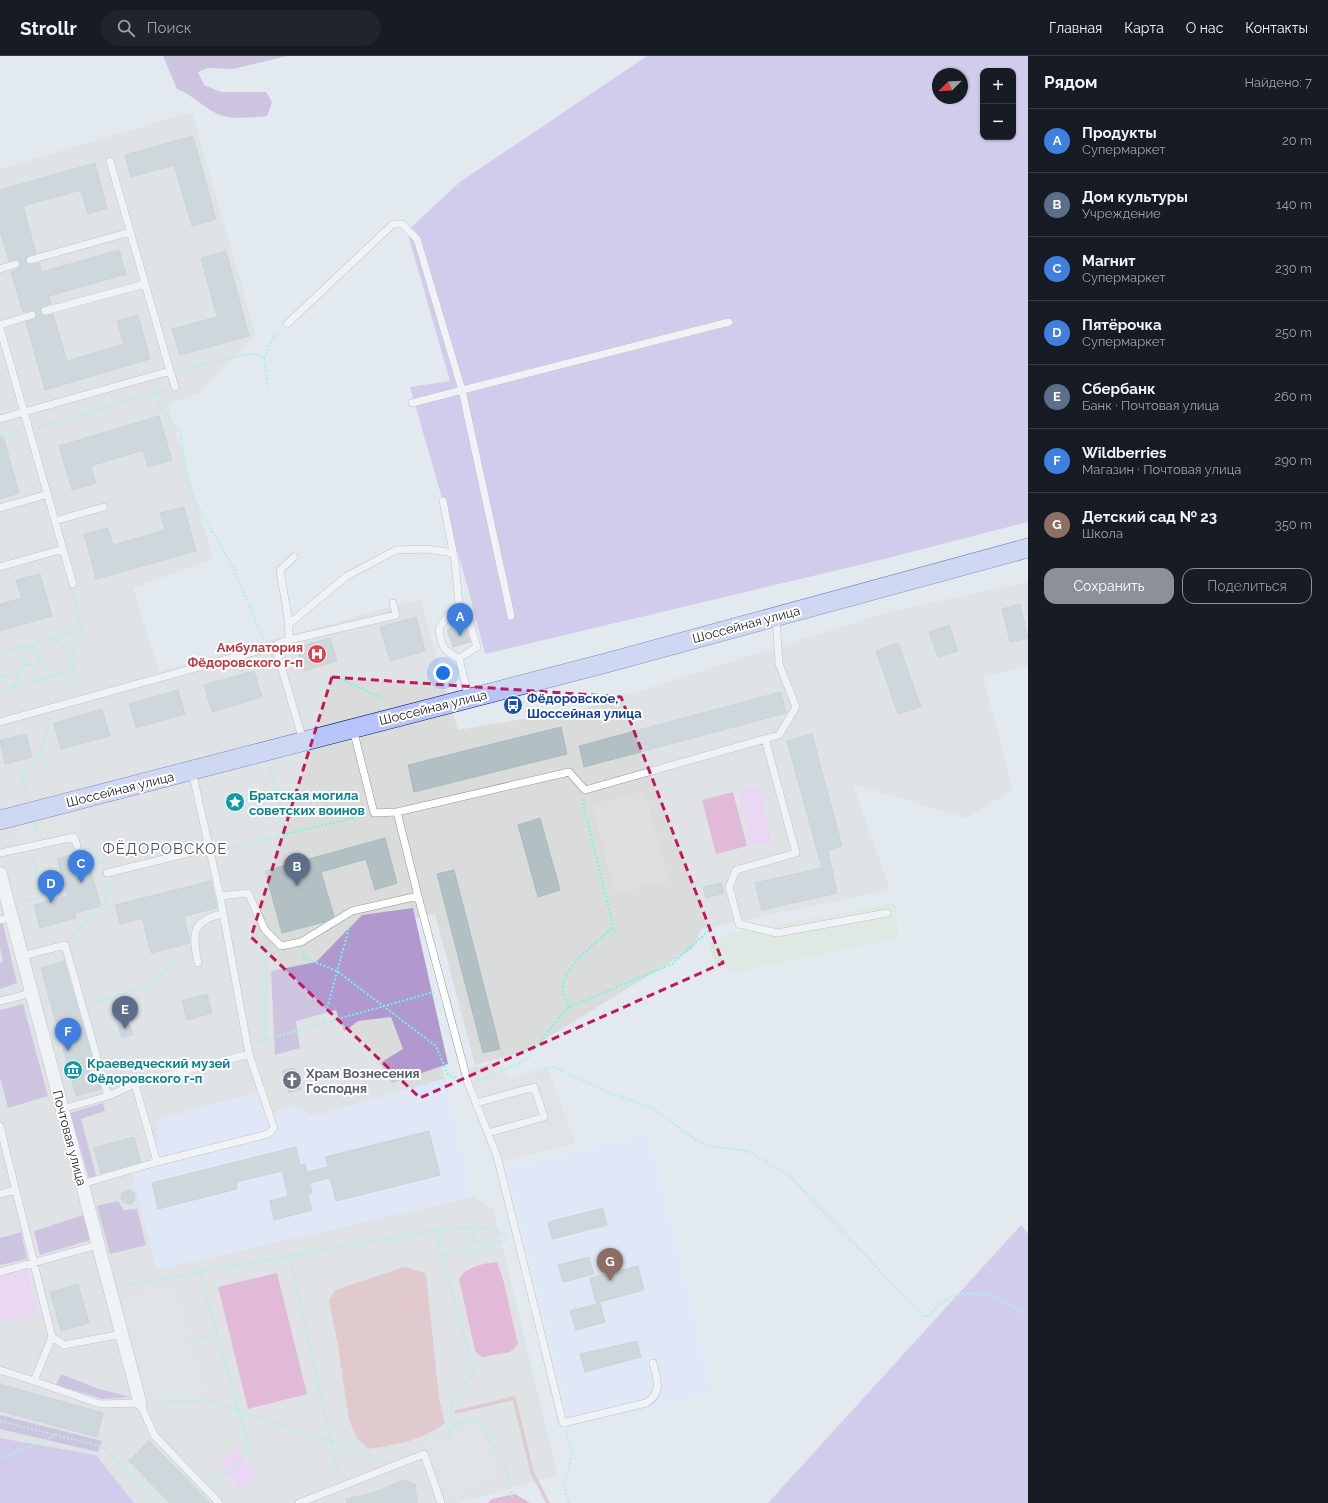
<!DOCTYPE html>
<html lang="ru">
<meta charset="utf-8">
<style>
:root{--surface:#171b24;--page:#20242c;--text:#f1f3f6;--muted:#9ea1a6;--line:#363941;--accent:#8c9099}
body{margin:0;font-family:Raleway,sans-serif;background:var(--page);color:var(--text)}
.controls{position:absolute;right:12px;top:12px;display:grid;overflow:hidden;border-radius:8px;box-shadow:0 1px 3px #0004}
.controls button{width:36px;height:36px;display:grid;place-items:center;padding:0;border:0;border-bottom:1px solid var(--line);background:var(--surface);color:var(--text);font:20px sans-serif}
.compass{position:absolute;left:932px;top:12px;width:36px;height:36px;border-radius:50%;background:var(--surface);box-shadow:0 1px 3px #0004;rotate:246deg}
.you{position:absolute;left:443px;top:617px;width:14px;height:14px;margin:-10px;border:3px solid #fff;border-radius:50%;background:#1a73e8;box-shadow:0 0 0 6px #1a73e833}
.badge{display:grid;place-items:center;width:26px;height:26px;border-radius:50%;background:var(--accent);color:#fff;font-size:13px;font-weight:700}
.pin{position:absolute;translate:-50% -33px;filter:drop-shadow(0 1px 2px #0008)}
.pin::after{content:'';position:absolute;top:21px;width:14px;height:12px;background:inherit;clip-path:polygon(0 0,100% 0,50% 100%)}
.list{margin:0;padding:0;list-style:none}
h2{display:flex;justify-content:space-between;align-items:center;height:52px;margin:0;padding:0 16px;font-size:17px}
h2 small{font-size:13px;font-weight:400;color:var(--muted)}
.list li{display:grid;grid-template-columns:26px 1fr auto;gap:12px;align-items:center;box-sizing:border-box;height:64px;padding:0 16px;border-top:1px solid var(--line)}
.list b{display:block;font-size:15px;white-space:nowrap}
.list p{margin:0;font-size:13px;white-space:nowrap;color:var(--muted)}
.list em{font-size:13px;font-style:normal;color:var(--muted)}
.actions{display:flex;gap:8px;padding:12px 16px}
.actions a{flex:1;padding:9px 0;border:1px solid var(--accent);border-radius:12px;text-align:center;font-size:14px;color:var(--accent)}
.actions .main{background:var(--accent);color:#fff}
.icon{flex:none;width:22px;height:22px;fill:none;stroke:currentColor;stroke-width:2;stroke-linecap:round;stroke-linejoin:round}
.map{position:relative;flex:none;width:1028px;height:1447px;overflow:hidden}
header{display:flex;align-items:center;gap:24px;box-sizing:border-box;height:56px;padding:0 20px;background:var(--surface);border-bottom:1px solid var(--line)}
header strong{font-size:19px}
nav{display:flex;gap:22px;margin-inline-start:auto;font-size:14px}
.search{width:280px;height:36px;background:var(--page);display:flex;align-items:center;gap:10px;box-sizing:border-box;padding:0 14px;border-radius:22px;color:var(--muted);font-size:15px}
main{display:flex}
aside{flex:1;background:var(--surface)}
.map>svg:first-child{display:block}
</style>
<header>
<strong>Strollr</strong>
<div class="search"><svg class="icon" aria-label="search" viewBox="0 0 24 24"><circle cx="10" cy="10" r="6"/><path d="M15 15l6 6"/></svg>Поиск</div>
<nav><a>Главная</a><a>Карта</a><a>О нас</a><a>Контакты</a></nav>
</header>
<main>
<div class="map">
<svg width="1028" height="1447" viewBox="0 0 1028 1447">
<rect width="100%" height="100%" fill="#e3eaef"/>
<path fill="#dadcdb" d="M 192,56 L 256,279 L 199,337 L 168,349 L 213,503 L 133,532 L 159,615 L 420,543 L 458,674 L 582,653 L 888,556 L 1028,526 L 1028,610 L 983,621 L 1013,734 L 965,762 L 853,728 L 890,834 L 702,873 L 692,893 L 526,995 L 475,1009 L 435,858 L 408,864 L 470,1131 L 473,1141 L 493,1153 L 558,1419 L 458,1447 L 134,1447 L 96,1399 L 0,1382 L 0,113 Z"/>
<path fill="#d7e8d5" d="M 895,847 L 899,882 L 737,916 L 716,910 L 709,888 L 729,877 Z"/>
<path fill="#dce5ff" d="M 444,1023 L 473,1141 L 157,1214 L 130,1112 L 146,1107 L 151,1101 L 147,1087 L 160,1083 L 155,1064 L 258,1036 L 266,1058 L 293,1050 L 313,1060 Z
M 648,1077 L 713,1338 L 572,1373 L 506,1112 Z"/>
<path fill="#baa9e9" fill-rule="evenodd" d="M 647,0 L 1028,0 L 1028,466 L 876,505 L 485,598 L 469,536 L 410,331 L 450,325 L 407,175 L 460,126 ZM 983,15 L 1013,15 L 1013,81 L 983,81 ZM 938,18 L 962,18 L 962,42 L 938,42 Z
M 1021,1169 L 1028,1178 L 1028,1447 L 768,1447 Z
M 0,1382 L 96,1399 L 134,1447 L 0,1447 Z"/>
<path fill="#b198ce" d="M 163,0 L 287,0 L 233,13 L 208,12 L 198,16 L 204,29 L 221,36 L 266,36 L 272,46 L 267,60 C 255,61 231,64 220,59 C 205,53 193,39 177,33 Z
M 413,852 L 448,1008 L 392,1027 L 380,1007 L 403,993 L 391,961 L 358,965 L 344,976 L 336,954 L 296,965 L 300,992 L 275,999 L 271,915 L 316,906 L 362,859 Z
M 0,868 L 3,868 L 17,927 L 0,933 L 0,907 L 3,905 L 0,892 Z
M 23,948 L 48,1040 L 8,1052 L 0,1021 L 0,954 Z
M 103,1047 L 105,1055 L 81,1063 L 96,1119 L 89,1122 L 70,1057 Z
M 118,1145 L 124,1154 L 137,1153 L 146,1189 L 110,1198 L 97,1150 Z
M 83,1159 L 90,1184 L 40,1199 L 34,1175 Z
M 21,1176 L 27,1203 L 0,1209 L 0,1182 Z
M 61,1318 L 99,1333 L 131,1341 L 103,1343 L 56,1329 Z
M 0,1359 L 102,1385 L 98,1396 L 0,1373 Z"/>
<path fill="#efc0f9" d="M 759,730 L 772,785 L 751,790 L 738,735 Z
M 27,1212 L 38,1259 L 3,1267 L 0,1257 L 0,1218 Z
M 238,1393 L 258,1422 L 240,1434 L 220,1405 Z"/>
<path fill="#dd82bc" d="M 733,736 L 747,790 L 716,798 L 702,744 Z
M 497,1206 L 503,1223 L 518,1288 L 510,1296 L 482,1301 L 475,1295 L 459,1223 C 466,1211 484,1207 497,1206 Z
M 277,1217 L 307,1338 L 248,1353 L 218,1231 Z
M 515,1438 L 530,1447 L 487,1447 L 492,1443 Z"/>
<path fill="#dedede" d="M 645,736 L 668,824 L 615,838 L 592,749 Z
M 78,759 L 82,776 L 24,790 L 20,773 Z
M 502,1005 L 509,1022 L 547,1010 L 575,1087 L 503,1106 L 468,1013 Z
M 172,1229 L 203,1336 L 197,1342 L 148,1344 L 120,1246 Z
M 477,1368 L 497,1420 L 446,1440 L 426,1388 Z"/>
<path fill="#dca4a5" d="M 404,1211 L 426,1217 L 439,1343 L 445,1367 C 421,1385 398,1388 369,1393 L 357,1382 L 349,1364 L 338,1290 L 329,1244 L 335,1234 Z"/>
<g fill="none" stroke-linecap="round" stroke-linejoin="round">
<path stroke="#dca4a5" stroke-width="3.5" d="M 456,1356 L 514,1342 L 532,1416 L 548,1447"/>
</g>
<path fill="#b3c0c3" stroke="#a6bbc0" d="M 193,80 L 216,163 L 192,170 L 174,109 L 131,121 L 125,99 Z
M 95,107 L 107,152 L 88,158 L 81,134 L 23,150 L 36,197 L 27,200 L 25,206 L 29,209 L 39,207 L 42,216 L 119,194 L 126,218 L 49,240 L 51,248 L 42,251 L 40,257 L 44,260 L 53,258 L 67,305 L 124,288 L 117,265 L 138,259 L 150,303 L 45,334 L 26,266 L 35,263 L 37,258 L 33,254 L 23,256 L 11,216 L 19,212 L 21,207 L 17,203 L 9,205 L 0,175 L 0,134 Z
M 226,195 L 249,280 L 180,299 L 172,273 L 217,261 L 201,202 Z
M 159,360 L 172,404 L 148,411 L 143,394 L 91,410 L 96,427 L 72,434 L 59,390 Z
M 0,380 L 3,380 L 19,437 L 0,443 Z
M 184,451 L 196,495 L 96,523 L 84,478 L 108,472 L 113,489 L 165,474 L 160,457 Z
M 40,518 L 52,560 L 0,575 L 0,548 L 22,542 L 16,524 Z
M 1020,548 L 1028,582 L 1010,586 L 1002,553 Z
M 416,561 L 425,595 L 390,605 L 380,571 Z
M 465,569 L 470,586 L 453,591 L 447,574 Z
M 949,569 L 958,595 L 938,601 L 929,576 Z
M 330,582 L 337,605 L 304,615 L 297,591 Z
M 898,587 L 921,651 L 898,658 L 876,595 Z
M 254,615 L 262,641 L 212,656 L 204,629 Z
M 178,634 L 185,658 L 136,672 L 129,648 Z
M 781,636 L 786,657 L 584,711 L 579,690 Z
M 102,653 L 110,680 L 61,693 L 54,667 Z
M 561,671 L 567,698 L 414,736 L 408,709 Z
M 26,678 L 32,701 L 5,708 L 0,684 Z
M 812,678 L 842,790 L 828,794 L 837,837 L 762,854 L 755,827 L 822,812 L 787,685 Z
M 540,762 L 560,834 L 538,841 L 518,769 Z
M 385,782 L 397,827 L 375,834 L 366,803 L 321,816 L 334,860 L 324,866 L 282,877 L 265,815 Z
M 85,795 L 101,850 L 75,857 L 76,862 L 40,872 L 34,849 L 68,840 L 57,803 Z
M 454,814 L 500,993 L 483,997 L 437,818 Z
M 211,825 L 217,852 L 184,860 L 190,887 L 151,897 L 142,862 L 120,868 L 115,849 Z
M 721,827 L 724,837 L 706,842 L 703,831 Z
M 64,905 L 101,1033 L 76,1040 L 41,912 Z
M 207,938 L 212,957 L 187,964 L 182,945 Z
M 127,964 L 133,978 L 122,982 L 117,968 Z
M 294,1012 L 301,1033 L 289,1037 L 282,1015 Z
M 429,1075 L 440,1119 L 336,1145 L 330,1122 L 310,1127 L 312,1137 L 308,1138 L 312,1154 L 274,1164 L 270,1145 L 288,1140 L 282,1115 L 236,1126 L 237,1133 L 158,1153 L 152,1127 L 296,1091 L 300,1109 L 305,1108 L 307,1116 L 328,1111 L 325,1101 Z
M 134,1081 L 141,1106 L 101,1117 L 94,1092 Z
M121 1141a7 7 0 1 1 14 0a7 7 0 1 1-14 0Z
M 603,1152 L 607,1169 L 552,1183 L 548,1166 Z
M 589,1201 L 594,1218 L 563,1226 L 558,1209 Z
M 638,1210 L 644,1234 L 596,1247 L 590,1222 Z
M 78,1228 L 89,1267 L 61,1275 L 50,1236 Z
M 600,1247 L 605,1266 L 576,1274 L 570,1255 Z
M 637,1285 L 641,1301 L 585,1316 L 580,1298 Z
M 0,1328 L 103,1357 L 97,1381 L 0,1355 Z
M 149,1385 L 210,1447 L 170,1447 L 129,1405 Z
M 403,1424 L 415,1428 L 417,1447 L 347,1447 L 346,1443 L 376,1436 Z"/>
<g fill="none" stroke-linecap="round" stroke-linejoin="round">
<g stroke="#959595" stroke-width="8">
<path id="lane" d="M 30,204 L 130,176
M 0,213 L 16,208
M 45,255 L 145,228
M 287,268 L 393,168 L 402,168 L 417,183 L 462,334 L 511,560
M 0,269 L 32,259
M 0,272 L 73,528
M 170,315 L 175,331
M 412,347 L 729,266
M 0,363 L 170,315 L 110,105
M 443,445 L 455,506 L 459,549 L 469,564 L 477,591 L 459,602 L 469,642
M 0,452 L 48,438
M 55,465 L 104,451
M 0,511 L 63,493
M 459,549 L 446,562 L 439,573 C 442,590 442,595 459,602
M 290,567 L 347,520 L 396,494 L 427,493 L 453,497
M 289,584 C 290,561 283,537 280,514 L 294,501
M 275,590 L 303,684
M 0,666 L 275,590 L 285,585 L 396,559 L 393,547
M 765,683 L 796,797 L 736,814 L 729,831 L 739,868 L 777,877 L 887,857
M 397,756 L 569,716 L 585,734 L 779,679 L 796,651 L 779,608 L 776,561
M 0,797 L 74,781 L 77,790
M 107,817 L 209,792
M 220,840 L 248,837 L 265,874 L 281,890 L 301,886 L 352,855 L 418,840 L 397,756 L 374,757 L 353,673
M 418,840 L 468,1027 L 497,1100 L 563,1367 L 646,1347 C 663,1338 657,1322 653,1307
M 0,864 L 12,861
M 22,900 L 65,889 L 108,1040
M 198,907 C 192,879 191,864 223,858
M 0,945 L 32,937
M 135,1028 L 157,1106
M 476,1047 L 534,1031 L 544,1061 L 488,1077
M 62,1053 L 108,1040 L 135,1028 L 249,998 L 220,840 L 192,715
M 0,1070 L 52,1281 L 34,1325 L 0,1314
M 82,1128 L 157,1106 L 268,1078 L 274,1072 L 249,998
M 0,1138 L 16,1134
M 0,1216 L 98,1189
M 52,1281 L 64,1289 L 122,1278
M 34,1325 L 100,1348 L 140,1347 L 154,1379 L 219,1447
M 299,1447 L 424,1398 L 441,1447"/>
</g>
<g stroke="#959595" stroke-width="14">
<path id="street" d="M 0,817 L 140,1347"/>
</g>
<g stroke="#061573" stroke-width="20">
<path id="secondary" d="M 0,764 L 606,607 L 1028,492"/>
</g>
<path stroke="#6bf9e3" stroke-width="2" stroke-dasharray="2 2" stroke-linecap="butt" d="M 264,302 L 273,282 L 281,275
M 179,314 L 249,298 L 259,299 L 264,302 L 268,333
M 156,337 L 161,353 L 180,377 L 188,425 L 196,448 L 231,507 L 264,584
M 38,371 L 166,334
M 0,382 L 20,376
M 73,537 L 81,574 L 71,606 L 79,635
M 53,582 L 74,598
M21 600a9 9 0 1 1 18 0a9 9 0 1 1-18 0Z
M 0,597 L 81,574
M 38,604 L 61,617
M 0,620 L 3,621 L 21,616
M 13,631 L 25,608
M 0,635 L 73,614
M 304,654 L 334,620 L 382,642
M 270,710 L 285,778
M 27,741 L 21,717 L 38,703 L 51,662
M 584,743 L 583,747 L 615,878
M 35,770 L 37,780
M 85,792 L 94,793 L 103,810
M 220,794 L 365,759
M 19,846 L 42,841 L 33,799
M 70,883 L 85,867 L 100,858 L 106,846 L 107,825
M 266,889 L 266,983
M 303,895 L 304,902 L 337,915 L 436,990 L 448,1019 L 457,1022
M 97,945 L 120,959 L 122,965
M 91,947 L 147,930 L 187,896
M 569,951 C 567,946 563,939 563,933 C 561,913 599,883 613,872
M 120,959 L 139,933
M 323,967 L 350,868
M 256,986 L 434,936
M 538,1023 L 541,1017 L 554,1011 L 608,1036 L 652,1052 L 696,1084 L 709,1090 L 741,1094 L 752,1097 L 790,1120 L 923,1260 L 929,1260 C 933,1256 937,1249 942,1246 C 974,1227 1001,1242 1028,1260
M 478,1025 L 526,1004 L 567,952 L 672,908 L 727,858
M 471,1171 L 474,1184
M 435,1174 L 474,1316 L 453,1346 L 447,1389
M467 1191a7 7 0 1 1 14 0a7 7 0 1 1-14 0Z
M 481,1189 L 507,1184
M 442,1199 L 467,1193
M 290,1201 L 339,1422
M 200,1217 L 250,1395 L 213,1428
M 121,1230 L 435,1174 L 470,1171 L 486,1172 L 508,1179
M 188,1286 L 217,1278
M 151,1347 L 207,1344 L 385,1404
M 0,1365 L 55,1379
M 450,1371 L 472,1363 L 482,1369 L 505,1409 L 512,1442
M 566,1375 L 572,1398 L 564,1431 L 569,1447
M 0,1402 L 36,1389 L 56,1379 L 104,1391 L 156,1447"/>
<use href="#lane" stroke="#fff" stroke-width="7"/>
<use href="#street" stroke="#fff" stroke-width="13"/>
<use href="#secondary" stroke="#b7c4f9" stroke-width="19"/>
</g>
<path d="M0 0H1028V1447H0ZM 332,621 L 621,641 L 723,907 L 420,1042 L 251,881 Z" fill="#e3eaef" fill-opacity=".55" fill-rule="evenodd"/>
<path fill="none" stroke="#c2185b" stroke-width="3" stroke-dasharray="8 5" stroke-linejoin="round" d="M 332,621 L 621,641 L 723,907 L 420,1042 L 251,881 Z"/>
<defs>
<g id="hospital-disc" transform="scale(1)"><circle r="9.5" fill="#e0444e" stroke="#fff"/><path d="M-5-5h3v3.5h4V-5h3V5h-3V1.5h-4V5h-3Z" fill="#fff"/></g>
<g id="bus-disc" transform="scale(1)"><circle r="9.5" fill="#1a4fb4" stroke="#fff"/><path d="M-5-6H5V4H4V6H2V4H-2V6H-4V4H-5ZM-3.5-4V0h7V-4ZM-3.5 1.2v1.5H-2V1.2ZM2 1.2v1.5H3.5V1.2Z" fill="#fff"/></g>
<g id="sight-disc" transform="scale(1)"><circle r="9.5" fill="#0f9aa8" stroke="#fff"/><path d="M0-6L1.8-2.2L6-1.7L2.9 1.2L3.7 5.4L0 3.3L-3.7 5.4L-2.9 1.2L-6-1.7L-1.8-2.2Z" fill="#fff"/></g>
<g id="museum-disc" transform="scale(1)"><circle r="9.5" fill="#0f9aa8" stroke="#fff"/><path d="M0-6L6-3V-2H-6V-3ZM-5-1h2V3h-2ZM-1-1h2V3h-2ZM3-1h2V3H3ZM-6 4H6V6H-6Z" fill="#fff"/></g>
<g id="church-disc" transform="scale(1)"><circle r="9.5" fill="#6b7280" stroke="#fff"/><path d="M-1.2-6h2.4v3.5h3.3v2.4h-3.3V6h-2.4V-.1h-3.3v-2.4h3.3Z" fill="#fff"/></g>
</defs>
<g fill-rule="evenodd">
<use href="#hospital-disc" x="317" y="598"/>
<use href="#bus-disc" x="513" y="649"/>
<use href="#sight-disc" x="235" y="746"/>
<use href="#museum-disc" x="73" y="1014"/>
<use href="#church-disc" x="292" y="1024"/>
</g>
<g text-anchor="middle" stroke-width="4" stroke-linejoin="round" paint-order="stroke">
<g font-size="13" fill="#1e1e1e" stroke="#fff">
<text transform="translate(746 568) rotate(-15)" y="5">Шоссейная улица</text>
<text transform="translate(433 651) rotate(-14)" y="5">Шоссейная улица</text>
<text transform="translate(120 733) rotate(-14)" y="5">Шоссейная улица</text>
<text transform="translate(70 1082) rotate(75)" y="5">Почтовая улица</text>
</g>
<g font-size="13" font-weight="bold" fill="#be3a42" stroke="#fff" text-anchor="end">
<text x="303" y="596">Амбулатория<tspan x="303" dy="15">Фёдоровского г-п</tspan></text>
</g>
<g font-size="13" font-weight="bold" fill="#164399" stroke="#fff" text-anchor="start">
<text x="527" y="647">Фёдоровское,<tspan x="527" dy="15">Шоссейная улица</tspan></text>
</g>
<g font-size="13" font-weight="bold" fill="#0d838f" stroke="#fff" text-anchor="start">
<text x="249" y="744">Братская могила<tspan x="249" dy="15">советских воинов</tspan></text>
<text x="87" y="1012">Краеведческий музей<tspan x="87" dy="15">Фёдоровского г-п</tspan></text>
</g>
<g font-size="13" font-weight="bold" fill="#5b616d" stroke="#fff" text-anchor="start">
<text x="306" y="1022">Храм Вознесения<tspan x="306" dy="15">Господня</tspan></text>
</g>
<g font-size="15" letter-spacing="1" fill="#515151" stroke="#fff">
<text x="165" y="798">ФЁДОРОВСКОЕ</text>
</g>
</g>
</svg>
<div class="controls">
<button>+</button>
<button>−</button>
</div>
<svg class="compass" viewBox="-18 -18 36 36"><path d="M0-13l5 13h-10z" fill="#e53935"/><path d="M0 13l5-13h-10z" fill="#9ea1a6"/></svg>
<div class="you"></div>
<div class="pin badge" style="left:460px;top:580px;background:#3f7fe0">A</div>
<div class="pin badge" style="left:297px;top:830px;background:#5c6f8a">B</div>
<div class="pin badge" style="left:81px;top:827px;background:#3f7fe0">C</div>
<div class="pin badge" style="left:51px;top:847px;background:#3f7fe0">D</div>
<div class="pin badge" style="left:125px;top:973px;background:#5c6f8a">E</div>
<div class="pin badge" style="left:68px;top:995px;background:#3f7fe0">F</div>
<div class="pin badge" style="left:610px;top:1225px;background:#8d6e63">G</div>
</div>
<aside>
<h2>Рядом<small>Найдено: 7</small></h2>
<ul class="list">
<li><span class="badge" style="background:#3f7fe0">A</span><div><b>Продукты</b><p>Супермаркет</p></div><em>20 m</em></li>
<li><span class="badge" style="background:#5c6f8a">B</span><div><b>Дом культуры</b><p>Учреждение</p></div><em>140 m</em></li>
<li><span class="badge" style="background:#3f7fe0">C</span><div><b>Магнит</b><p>Супермаркет</p></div><em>230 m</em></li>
<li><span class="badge" style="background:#3f7fe0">D</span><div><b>Пятёрочка</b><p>Супермаркет</p></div><em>250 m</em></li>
<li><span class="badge" style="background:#5c6f8a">E</span><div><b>Сбербанк</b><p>Банк · Почтовая улица</p></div><em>260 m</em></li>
<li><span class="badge" style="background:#3f7fe0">F</span><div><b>Wildberries</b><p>Магазин · Почтовая улица</p></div><em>290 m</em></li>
<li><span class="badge" style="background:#8d6e63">G</span><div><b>Детский сад № 23</b><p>Школа</p></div><em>350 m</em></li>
</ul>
<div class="actions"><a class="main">Сохранить</a><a>Поделиться</a></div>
</aside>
</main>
